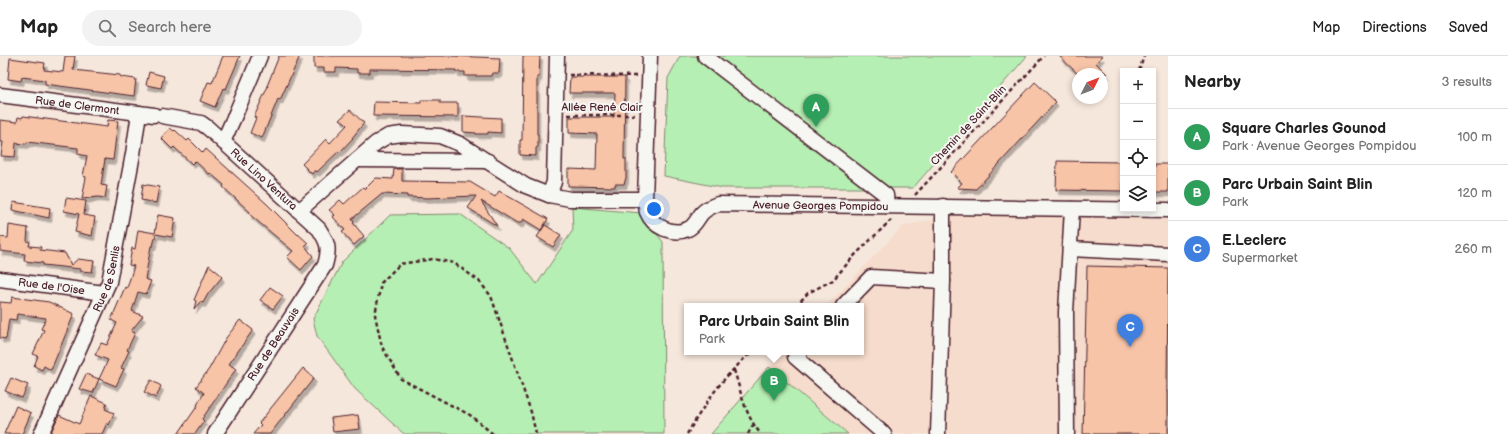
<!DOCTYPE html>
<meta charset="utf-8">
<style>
:root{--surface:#fff;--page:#f2f2f2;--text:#222;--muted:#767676;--line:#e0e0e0;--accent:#111827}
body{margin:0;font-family:"Balsamiq Sans",sans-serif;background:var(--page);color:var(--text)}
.controls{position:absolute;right:12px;top:12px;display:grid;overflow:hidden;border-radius:0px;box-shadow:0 2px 6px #0003}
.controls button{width:36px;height:36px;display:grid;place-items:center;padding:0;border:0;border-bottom:1px solid var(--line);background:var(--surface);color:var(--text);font:20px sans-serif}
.compass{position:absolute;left:1072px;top:12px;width:36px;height:36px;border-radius:50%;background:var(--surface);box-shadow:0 2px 6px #0003;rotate:48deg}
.you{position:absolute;left:654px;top:153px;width:14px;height:14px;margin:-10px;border:3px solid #fff;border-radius:50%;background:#1a73e8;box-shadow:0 0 0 6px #1a73e833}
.badge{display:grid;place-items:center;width:26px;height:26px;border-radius:50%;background:var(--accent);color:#fff;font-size:13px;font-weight:700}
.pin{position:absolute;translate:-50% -33px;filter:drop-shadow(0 1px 2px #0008)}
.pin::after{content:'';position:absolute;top:21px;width:14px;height:12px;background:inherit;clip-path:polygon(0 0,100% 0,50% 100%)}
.popup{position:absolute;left:684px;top:247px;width:180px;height:52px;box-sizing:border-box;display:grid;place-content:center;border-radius:0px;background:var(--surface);filter:drop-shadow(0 1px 3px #0005);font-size:13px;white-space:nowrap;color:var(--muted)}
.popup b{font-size:15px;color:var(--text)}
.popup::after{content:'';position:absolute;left:50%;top:100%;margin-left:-8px;border:8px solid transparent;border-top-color:var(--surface)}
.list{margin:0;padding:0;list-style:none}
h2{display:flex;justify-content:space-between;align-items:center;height:52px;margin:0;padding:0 16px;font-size:17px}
h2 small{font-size:13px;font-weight:400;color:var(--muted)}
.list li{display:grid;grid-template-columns:26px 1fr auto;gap:12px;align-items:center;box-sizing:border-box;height:56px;padding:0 16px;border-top:1px solid var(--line)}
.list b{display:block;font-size:15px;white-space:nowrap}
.list p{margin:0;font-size:13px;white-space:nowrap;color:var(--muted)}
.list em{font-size:13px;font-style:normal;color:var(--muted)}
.icon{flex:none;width:22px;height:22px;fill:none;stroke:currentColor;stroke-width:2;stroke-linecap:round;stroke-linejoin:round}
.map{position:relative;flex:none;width:1168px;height:378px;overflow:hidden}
header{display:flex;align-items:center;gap:24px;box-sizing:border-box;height:56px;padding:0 20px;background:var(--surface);border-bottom:1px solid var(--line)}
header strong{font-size:19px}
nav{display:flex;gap:22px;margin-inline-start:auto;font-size:14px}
.search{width:280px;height:36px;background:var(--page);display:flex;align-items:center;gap:10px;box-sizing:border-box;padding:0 14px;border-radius:22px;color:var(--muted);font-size:15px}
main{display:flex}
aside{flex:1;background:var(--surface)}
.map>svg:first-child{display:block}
</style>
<header>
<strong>Map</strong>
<div class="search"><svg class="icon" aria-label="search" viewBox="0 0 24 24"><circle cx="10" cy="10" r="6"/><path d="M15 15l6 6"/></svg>Search here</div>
<nav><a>Map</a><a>Directions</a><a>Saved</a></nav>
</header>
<main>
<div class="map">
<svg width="1168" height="378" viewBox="0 0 1168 378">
<defs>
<filter id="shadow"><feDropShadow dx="2.5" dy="4.5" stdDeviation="0" flood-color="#0004"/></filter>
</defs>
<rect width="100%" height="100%" fill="#f6e7dc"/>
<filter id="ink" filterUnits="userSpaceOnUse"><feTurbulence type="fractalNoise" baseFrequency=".025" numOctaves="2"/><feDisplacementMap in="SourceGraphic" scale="8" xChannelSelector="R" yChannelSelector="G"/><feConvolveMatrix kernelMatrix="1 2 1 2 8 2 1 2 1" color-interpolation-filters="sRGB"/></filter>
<g filter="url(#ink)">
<path fill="#f6dccc" d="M 956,159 L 1168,163 L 1168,378 L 848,378 L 769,311 L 783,296 L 861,296 L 861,250 L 826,250 L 903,170 Z"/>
<path fill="#b6efb3" stroke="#80876f" d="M 680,0 L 1027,0 L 913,132 L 723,132 L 664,120 L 668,22 Z
M 572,151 L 641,157 L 663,186 L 664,378 L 404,378 L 355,333 L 317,280 L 313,263 L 342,206 L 390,159 L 460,158 L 509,192 L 537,228 L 573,174 Z
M 769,311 L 848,378 L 711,378 Z"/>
<path fill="#f7c4a8" stroke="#4a1f2b" filter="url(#shadow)" d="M 65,0 L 75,0 L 73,14 L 120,19 L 121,21 L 136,23 L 134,40 L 45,28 L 45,24 L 22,21 L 21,25 L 8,23 L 10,2 L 45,7 L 44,14 L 63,16 Z
M 223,0 L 240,0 L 226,33 L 223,32 L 215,51 L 200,45 L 208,26 L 212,27 Z
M 279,0 L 300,0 L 280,44 L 278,43 L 262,82 L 250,77 L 256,62 L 254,61 L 268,30 L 267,30 Z
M 314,0 L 451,0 L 500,2 L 499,17 L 492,17 L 491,20 L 465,20 L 465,16 L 456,16 L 456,14 L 375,13 L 370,13 L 370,17 L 357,17 L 357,13 L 336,12 L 336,16 L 324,16 L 324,12 L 314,12 Z
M 523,0 L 540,0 L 539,21 L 537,21 L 537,78 L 538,78 L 538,91 L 536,92 L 536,100 L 520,99 L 520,84 L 522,84 Z
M 1059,0 L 1102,0 L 1096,7 L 1107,18 L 1078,18 Z
M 149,16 L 164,20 L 161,32 L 146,29 Z
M 570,21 L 625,21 L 624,103 L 626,103 L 626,122 L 624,128 L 615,128 L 615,131 L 568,130 L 568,113 L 596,114 L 597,78 L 569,77 L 569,61 L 614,61 L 615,37 L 569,37 Z
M 1035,26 L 1056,46 L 976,133 L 957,132 L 962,127 L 951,116 Z
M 421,44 L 440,44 L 440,47 L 458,47 L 458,61 L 373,60 L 374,46 L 421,47 Z
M 350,54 L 364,67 L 352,82 L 353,82 L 340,96 L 339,95 L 317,116 L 315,114 L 312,118 L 302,108 L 326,83 L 330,87 L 347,69 L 340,63 Z
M 23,60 L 107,71 L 108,64 L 118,65 L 113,104 L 105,103 L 101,129 L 107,130 L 105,142 L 98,141 L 82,143 L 86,121 L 83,120 L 87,100 L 78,98 L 78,92 L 27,86 L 26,88 L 16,87 L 15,101 L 1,100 L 3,86 L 0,86 L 0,64 L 17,66 L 18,61 L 22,62 Z
M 463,60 L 501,62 L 501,77 L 488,76 L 488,78 L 476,78 L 476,77 L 463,76 Z
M 170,72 L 174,75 L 175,74 L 187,85 L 189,83 L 203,97 L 206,93 L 267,148 L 298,179 L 298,178 L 308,187 L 305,190 L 313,200 L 301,214 L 287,201 L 293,195 L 249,158 L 250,156 L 223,131 L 224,129 L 210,117 L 209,118 L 195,105 L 192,108 L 174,91 L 172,93 L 161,82 Z
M 1057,105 L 1123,106 L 1123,135 L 1056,134 Z
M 1155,108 L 1168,108 L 1168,136 L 1153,136 L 1153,111 L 1155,111 Z
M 394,113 L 402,113 L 402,125 L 470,126 L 495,141 L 499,135 L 548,163 L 541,174 L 523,163 L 521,167 L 517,167 L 481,145 L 497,170 L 468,152 L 476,140 L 427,142 L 407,141 L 407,139 L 382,138 L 352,163 L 354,166 L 353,167 L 364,180 L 354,189 L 342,176 L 345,174 L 333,161 L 335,159 L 329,154 L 340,144 L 344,148 L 363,131 L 365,133 L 376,122 L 393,123 Z
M 143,128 L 159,131 L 156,147 L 141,144 Z
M 66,142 L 86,145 L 84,159 L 95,161 L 92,180 L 75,176 L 79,158 L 64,155 Z
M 13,146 L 50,152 L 49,162 L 12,154 Z
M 158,159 L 175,162 L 172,181 L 156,178 L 153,190 L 151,190 L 145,223 L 151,225 L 146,238 L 138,236 L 132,255 L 143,260 L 131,275 L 135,277 L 127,294 L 129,295 L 121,312 L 124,313 L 116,330 L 99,323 L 108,304 L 95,299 L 101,287 L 107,289 L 117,267 L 111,264 L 125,231 L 127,232 L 134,210 L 129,209 L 132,192 L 135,193 L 138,174 L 155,177 Z
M 9,169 L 28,172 L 27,185 L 30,186 L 29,190 L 41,191 L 40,194 L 65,197 L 71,209 L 78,203 L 94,205 L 92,216 L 80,215 L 80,213 L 43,209 L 43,207 L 24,205 L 25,198 L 0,195 L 0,181 L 8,182 Z
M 545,169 L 561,179 L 553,191 L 537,181 Z
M 209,209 L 220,218 L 220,219 L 222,221 L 208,238 L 203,247 L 200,246 L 194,253 L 196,245 L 194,244 Z
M 1087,210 L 1168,212 L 1167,335 L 1168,335 L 1168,378 L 1083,378 Z
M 270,231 L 283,240 L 273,253 L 260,244 Z
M 12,241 L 49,246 L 74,258 L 51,314 L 44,310 L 42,314 L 34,310 L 38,300 L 33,298 L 44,274 L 41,273 L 46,262 L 17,258 L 16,264 L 9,263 L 6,283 L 0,282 L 0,246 L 11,247 Z
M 240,264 L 253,274 L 229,308 L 236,313 L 202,363 L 204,365 L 195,378 L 178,378 L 198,349 L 197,349 L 204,337 L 196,331 L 209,313 L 226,282 Z
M 303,312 L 314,322 L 270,378 L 253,378 L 261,369 L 259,367 Z
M 86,318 L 99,323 L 93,337 L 79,333 Z
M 11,322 L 28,329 L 22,342 L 5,335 Z
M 151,324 L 161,330 L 156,342 L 144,336 Z
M 91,340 L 107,347 L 105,353 L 114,357 L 109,369 L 107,367 L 102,378 L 50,378 L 59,359 L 79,368 Z
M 16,350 L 31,357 L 22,378 L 4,378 Z
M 358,359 L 360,373 L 333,376 L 331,362 Z"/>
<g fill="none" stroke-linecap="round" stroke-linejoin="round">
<g stroke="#4a1f2b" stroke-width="17">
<g id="minor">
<path id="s1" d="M 650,0 L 645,143 C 646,147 646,152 647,156 C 653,171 673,180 688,173 C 695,170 697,163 702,157 C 707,152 712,150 718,148 L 1168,154"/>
<path d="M 705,0 L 886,139 L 887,150"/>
<path id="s2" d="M 0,39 L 154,59"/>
<path id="s3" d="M 162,60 L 201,67 L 208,72 L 319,173 C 328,187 330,192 325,209 L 215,378"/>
<path d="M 223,86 L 236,57 L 260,0"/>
<path d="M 357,104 L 488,105"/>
<path d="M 549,139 L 554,126 L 557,0"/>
<path d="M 299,155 L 376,87 L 388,80 L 402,78 L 440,80 L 460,88 L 526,130 L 549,139 L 570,143 L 645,143"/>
<path d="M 1070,193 L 1168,198"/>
<path id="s4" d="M 0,223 L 104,237"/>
<path d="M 843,250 L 871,221 L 943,225"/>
<path d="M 800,296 L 795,301 L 884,378"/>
<path id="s5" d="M 41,378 L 109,226 L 133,98 L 139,57"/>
<path d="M 938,378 L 943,225 L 943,150"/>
<path d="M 1067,378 L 1066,256 L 1072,153"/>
</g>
</g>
<path stroke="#4a1f2b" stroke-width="2.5" stroke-dasharray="4 3" stroke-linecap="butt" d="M 1139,15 L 1144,0
M 569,19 L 638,20
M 568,59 L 635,59
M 915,139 L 1044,0
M 796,250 L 808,237 L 833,224 L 855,199 L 891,164
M 734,314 C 741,336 745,360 761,378
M 493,378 L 470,359 L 401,323 L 382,291 L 375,259 L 381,227 L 400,208 L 433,203 L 454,207 L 479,225 L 491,240 L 531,356 L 536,378
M 687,378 C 702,353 716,330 737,310 C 742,305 747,299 753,296
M 748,378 L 753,369"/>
<use href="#minor" stroke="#f6f6f2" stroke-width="14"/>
</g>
</g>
<g text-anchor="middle" stroke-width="4" stroke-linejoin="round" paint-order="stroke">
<g font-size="11" fill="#4a1f2b" stroke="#f6f6f2">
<text dy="4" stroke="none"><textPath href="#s2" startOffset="78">Rue de Clermont</textPath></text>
<text x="602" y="55">Allée René Clair</text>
<text transform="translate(968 69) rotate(-47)" y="4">Chemin de Saint-Blin</text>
<text dy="4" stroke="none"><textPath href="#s3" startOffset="124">Rue Lino Ventura</textPath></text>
<text dy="4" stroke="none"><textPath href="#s1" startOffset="348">Avenue Georges Pompidou</textPath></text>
<text dy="4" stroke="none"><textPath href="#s5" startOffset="169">Rue de Senlis</textPath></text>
<text dy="4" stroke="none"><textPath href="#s4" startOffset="52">Rue de l'Oise</textPath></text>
<text transform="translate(273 288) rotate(-57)" y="4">Rue de Beauvais</text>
</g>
</g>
</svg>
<div class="controls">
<button>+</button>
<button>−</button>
<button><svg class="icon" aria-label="locate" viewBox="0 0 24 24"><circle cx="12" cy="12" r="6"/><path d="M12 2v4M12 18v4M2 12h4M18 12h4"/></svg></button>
<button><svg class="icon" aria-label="layers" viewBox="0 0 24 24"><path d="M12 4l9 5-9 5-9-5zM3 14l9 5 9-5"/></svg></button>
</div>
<svg class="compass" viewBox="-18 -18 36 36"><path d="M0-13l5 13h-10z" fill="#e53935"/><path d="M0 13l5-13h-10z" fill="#767676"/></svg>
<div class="you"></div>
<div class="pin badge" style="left:816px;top:71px;background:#2e9e5b">A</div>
<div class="pin badge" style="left:774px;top:345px;background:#2e9e5b">B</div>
<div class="popup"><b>Parc Urbain Saint Blin</b>Park</div>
<div class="pin badge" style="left:1130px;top:291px;background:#3f7fe0">C</div>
</div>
<aside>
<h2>Nearby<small>3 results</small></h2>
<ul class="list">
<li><span class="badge" style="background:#2e9e5b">A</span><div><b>Square Charles Gounod</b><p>Park · Avenue Georges Pompidou</p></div><em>100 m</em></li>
<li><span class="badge" style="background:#2e9e5b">B</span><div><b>Parc Urbain Saint Blin</b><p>Park</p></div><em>120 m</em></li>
<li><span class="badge" style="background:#3f7fe0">C</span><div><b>E.Leclerc</b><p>Supermarket</p></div><em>260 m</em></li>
</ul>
</aside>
</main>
